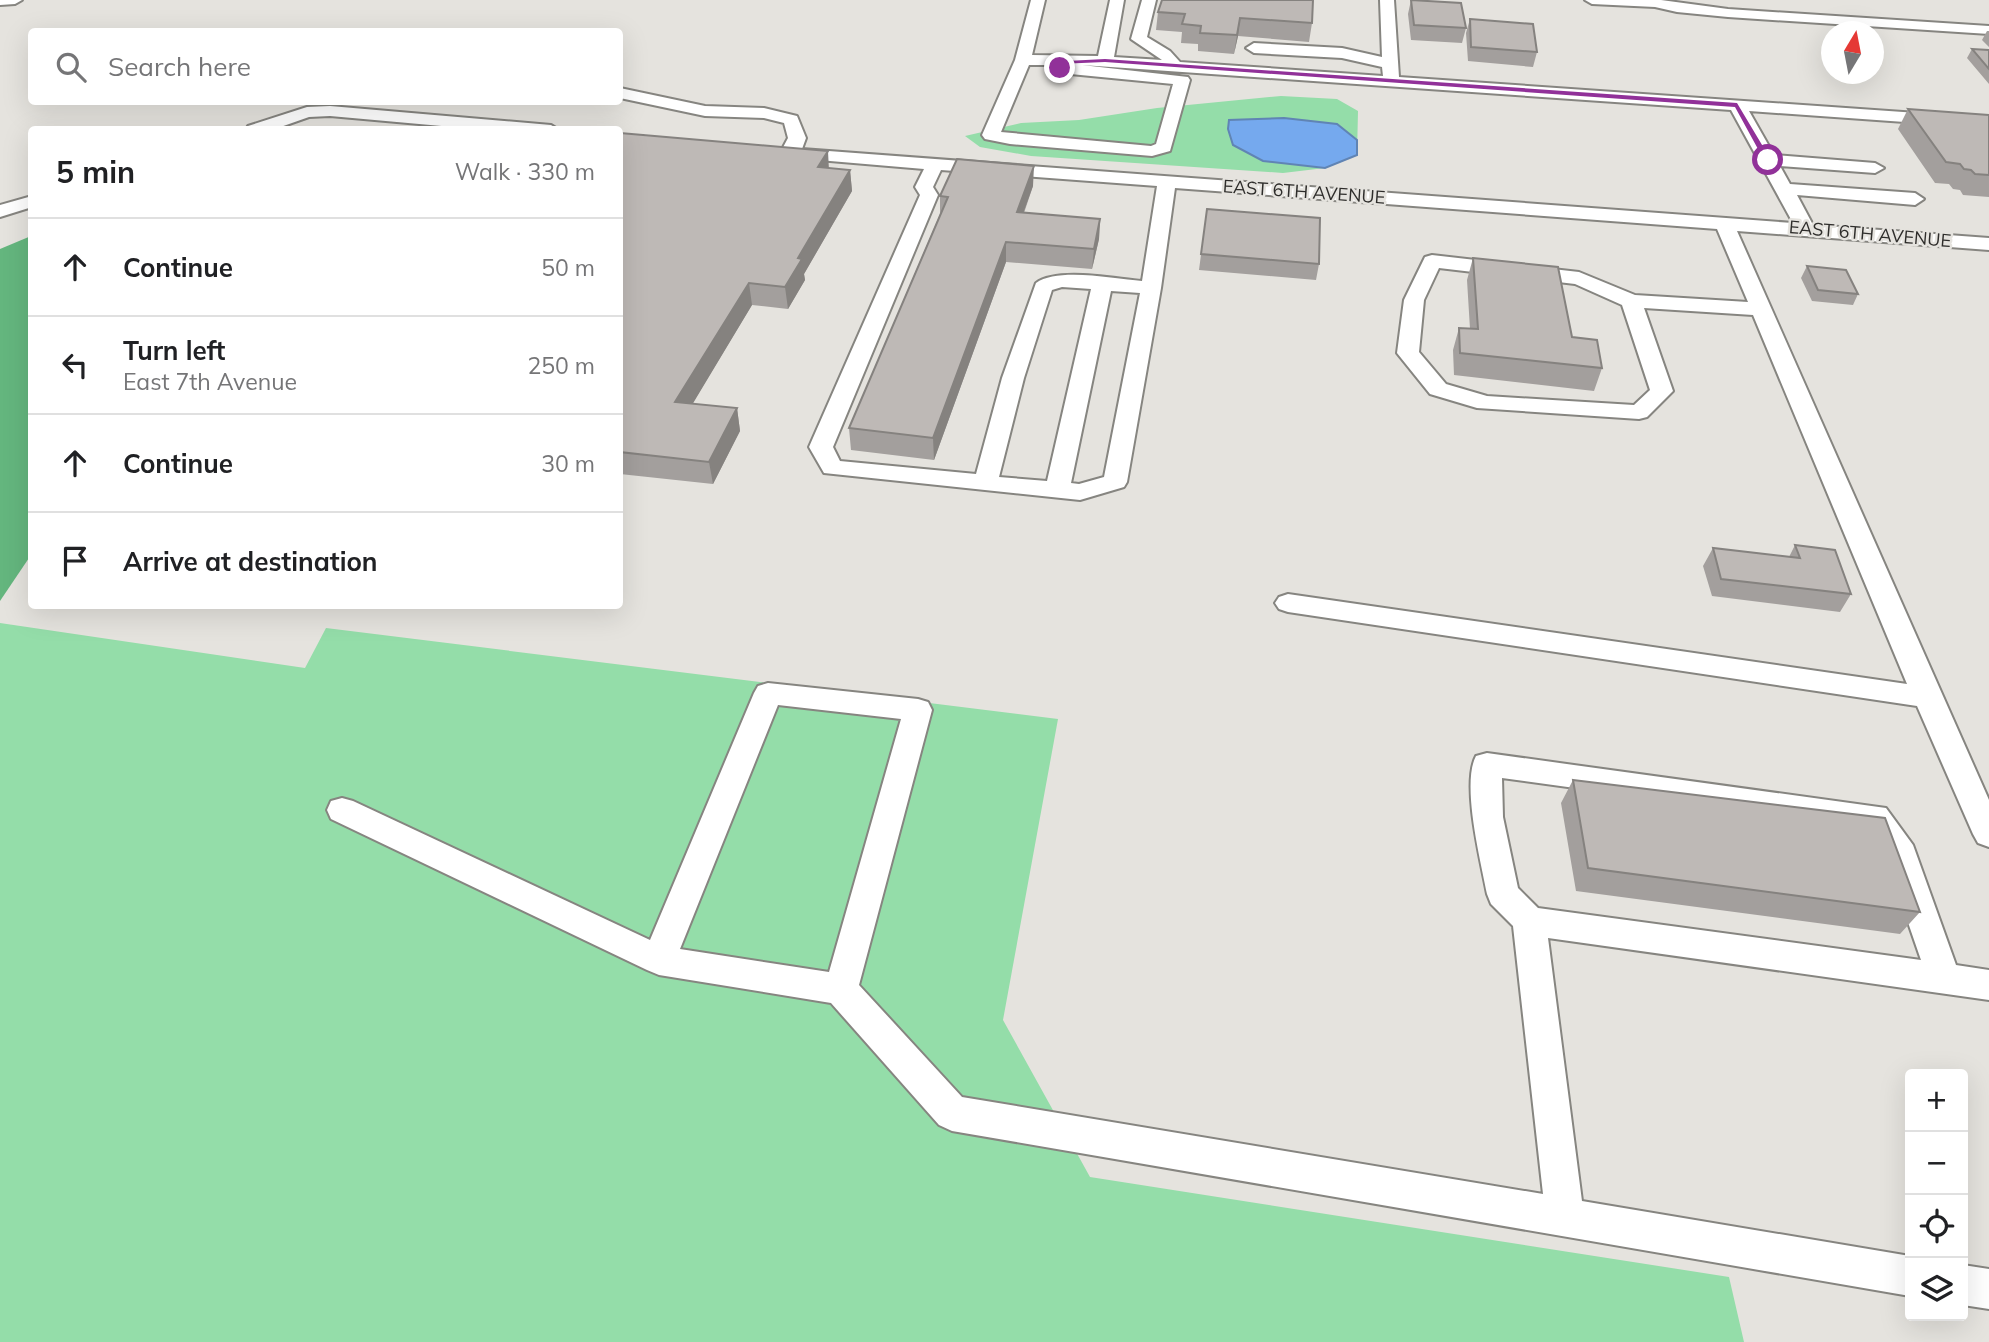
<!DOCTYPE html>
<meta charset="utf-8">
<style>
:root{--surface:#fff;--page:#f6f6f6;--text:#202124;--muted:#757577;--line:#e0e0e0}
body{margin:0;font-family:Mulish,sans-serif;background:var(--page);color:var(--text)}
.controls{position:absolute;right:21px;bottom:21px;display:grid;overflow:hidden;border-radius:7px;box-shadow:0 7px 28px #0002}
.controls button{width:63px;height:63px;display:grid;place-items:center;padding:0;border:0;border-bottom:2px solid var(--line);background:var(--surface);color:var(--text);font:35px sans-serif}
.compass{position:absolute;left:1821px;top:21px;width:63px;height:63px;border-radius:50%;background:var(--surface);box-shadow:0 7px 28px #0002;rotate:10deg}
.stop{position:absolute;width:21px;height:21px;margin:-16px;border:5px solid #913199;border-radius:50%;background:#fff}
.stop.end{background:#913199;border-color:#fff;box-shadow:0 2px 7px #0008}
.list{margin:0;padding:0;list-style:none}
h2{display:flex;justify-content:space-between;align-items:center;height:91px;margin:0;padding:0 28px;font-size:30px}
h2 small{font-size:23px;font-weight:400;color:var(--muted)}
.list li{display:grid;grid-template-columns:46px 1fr auto;gap:21px;align-items:center;box-sizing:border-box;height:98px;padding:0 28px;border-top:2px solid var(--line)}
.list b{display:block;font-size:26px;white-space:nowrap}
.list p{margin:0;font-size:23px;white-space:nowrap;color:var(--muted)}
.list em{font-size:23px;font-style:normal;color:var(--muted)}
.icon{flex:none;width:38px;height:38px;fill:none;stroke:currentColor;stroke-width:2;stroke-linecap:round;stroke-linejoin:round}
.map{position:relative;flex:none;width:1989px;height:1342px;overflow:hidden}
.search{position:absolute;background:var(--surface);box-shadow:0 7px 28px #0002;left:28px;top:28px;width:595px;height:77px;display:flex;align-items:center;gap:18px;box-sizing:border-box;padding:0 24px;border-radius:7px;color:var(--muted);font-size:26px}
.panel{position:absolute;background:var(--surface);box-shadow:0 7px 28px #0002;left:28px;top:126px;width:595px;height:483px;border-radius:7px}
.map>svg:first-child{display:block}
</style>
<div class="map">
<svg width="1989" height="1342" viewBox="0 0 1989 1342">
<rect width="100%" height="100%" fill="#e5e3de"/>
<path fill="#94dda9" d="M 1281,96 L 1337,99 L 1358,111 L 1357,155 L 1325,168 L 1283,173 L 1031,156 L 980,147 L 965,136 L 1021,123 L 1079,120 L 1157,108 Z
M 0,623 L 305,668 L 326,628 L 1058,719 L 1003,1020 L 1090,1177 L 1729,1277 L 1744,1342 L 0,1342 Z"/>
<path fill="#64b67e" d="M 31,236 L 31,555 L 0,601 L 0,249 Z"/>
<path fill="#75a9ee" stroke="#6084b4" stroke-width="2" d="M 1284,118 L 1337,124 L 1357,140 L 1357,155 L 1325,168 L 1263,161 L 1233,145 L 1228,129 L 1229,120 Z"/>
<g fill="none" stroke-linecap="round" stroke-linejoin="round">
<g stroke="#868580" stroke-width="4">
<path id="minor" d="M 0,0 L 22,0 L 15,4 L 0,5 Z
M 1031,0 L 1045,0 L 1032,55 L 1098,56 L 1110,0 L 1124,0 L 1114,57 L 1162,60 L 1131,39 L 1142,0 L 1156,0 L 1147,37 L 1170,51 L 1180,62 L 1383,76 L 1382,67 L 1342,58 L 1254,53 L 1246,48 L 1254,43 L 1342,48 L 1382,57 L 1380,0 L 1394,0 L 1399,77 L 1989,118 L 1989,128 L 1749,111 L 1774,155 L 1875,163 L 1884,168 L 1875,173 L 1780,166 L 1790,184 L 1915,193 L 1924,199 L 1915,205 L 1797,195 L 1813,225 L 1989,238 L 1989,250 L 1737,231 L 1989,800 L 1989,847 L 1978,843 L 1973,834 L 1917,706 L 1288,612 L 1279,609 L 1275,603 L 1279,597 L 1288,594 L 1907,684 L 1753,315 L 1644,308 L 1673,391 L 1647,417 L 1639,419 L 1477,408 L 1430,394 L 1397,353 L 1404,300 L 1425,257 L 1432,255 L 1579,272 L 1635,295 L 1748,302 L 1717,229 L 1175,188 L 1161,288 L 1127,482 L 1124,487 L 1080,500 L 824,473 L 809,447 L 920,195 L 915,187 L 924,169 L 783,157 L 780,153 L 788,138 L 784,123 L 764,118 L 705,116 L 620,98 L 620,88 L 705,106 L 764,108 L 797,116 L 806,138 L 802,149 L 1793,223 L 1731,110 L 1082,65 L 1188,77 L 1190,80 L 1170,151 L 1152,156 L 1010,144 L 985,139 L 982,135 L 1015,60 ZM 1029,65 L 1044,65 L 1060,73 L 1173,84 L 1156,144 L 1151,146 L 1001,132 ZM 941,170 L 1157,186 L 1142,281 C 1115,279 1058,267 1036,283 L 1002,378 L 976,474 L 840,461 L 833,447 L 938,195 L 933,187 ZM 1439,268 L 1575,284 L 1622,305 L 1650,390 L 1634,405 L 1487,396 L 1446,384 L 1419,352 L 1424,300 ZM 1062,287 L 1091,289 L 1047,481 L 999,477 L 1024,378 L 1052,290 ZM 1111,291 L 1140,293 L 1104,477 L 1079,484 L 1071,483 Z
M 1585,0 L 1661,0 L 1728,9 L 1989,26 L 1989,34 L 1728,17 L 1677,12 L 1655,7 L 1592,4 Z
M 330,106 L 551,125 L 559,130 L 486,130 L 330,116 L 309,117 L 272,130 L 246,130 L 248,126 L 307,107 Z
M 32,196 L 32,207 L 0,217 L 0,205 Z
M 768,683 L 918,699 L 928,702 L 932,710 L 859,985 L 962,1097 L 1543,1194 L 1513,926 L 1491,904 L 1487,894 C 1481,862 1461,784 1476,756 L 1487,753 L 1886,808 L 1913,845 L 1956,965 L 1989,970 L 1989,1000 L 1548,938 L 1582,1201 L 1910,1256 L 1910,1296 L 952,1131 L 939,1125 L 831,1003 L 659,975 L 647,970 L 331,819 L 327,810 L 331,801 L 342,798 L 353,801 L 650,940 L 754,693 L 758,686 ZM 778,705 L 901,719 L 829,972 L 680,949 ZM 1502,778 L 1866,828 L 1883,850 L 1921,960 L 1538,908 L 1518,888 L 1503,817 Z
M 1963,1265 L 1989,1269 L 1989,1309 L 1963,1305 Z"/>
</g>
<use href="#minor" fill="#fff" fill-rule="evenodd"/>
</g>
<path fill="#a39f9d" d="M 1411,0 L 1466,28 L 1462,43 L 1411,40 L 1408,14 Z
M 1158,12 L 1312,23 L 1309,42 L 1238,36 L 1234,54 L 1198,51 L 1198,44 L 1181,43 L 1182,32 L 1156,30 Z
M 1470,19 L 1537,52 L 1533,67 L 1468,61 L 1466,33 Z
M 1987,31 L 1989,31 L 1989,47 L 1982,40 Z
M 1972,49 L 1989,50 L 1989,84 L 1967,58 Z
M 1908,109 L 1989,115 L 1989,197 L 1963,195 L 1960,190 L 1953,189 L 1949,184 L 1935,183 L 1898,129 Z
M 620,133 L 829,168 L 850,170 L 852,191 L 804,274 L 805,280 L 788,309 L 752,305 L 692,404 L 737,408 L 740,431 L 713,484 L 620,474 Z
M 1033,186 L 1024,213 L 1100,219 L 1099,239 L 1092,269 L 1006,262 L 934,460 L 851,450 L 849,428 L 940,214 L 940,196 Z
M 1207,209 L 1319,264 L 1316,280 L 1199,270 Z
M 1473,258 L 1572,337 L 1602,368 L 1594,391 L 1454,375 L 1453,350 L 1459,328 L 1470,329 L 1467,280 Z
M 1807,266 L 1858,294 L 1853,305 L 1812,301 L 1801,278 Z
M 1795,545 L 1851,594 L 1840,612 L 1712,596 L 1703,566 L 1713,548 L 1789,557 Z
M 1573,780 L 1920,912 L 1900,934 L 1576,891 L 1561,803 Z"/>
<path fill="#85827f" d="M 1240,18 L 1238,36 L 1234,54 L 1237,35 Z
M 828,151 L 829,171 L 818,167 Z
M 1034,166 L 1033,186 L 1016,233 L 1017,212 Z
M 850,170 L 852,191 L 804,274 L 805,280 L 788,309 L 785,287 L 798,258 Z
M 1100,219 L 1099,239 L 1092,269 L 1094,249 Z
M 1006,242 L 1006,262 L 934,460 L 933,438 Z
M 749,283 L 752,305 L 680,425 L 675,402 Z
M 737,408 L 740,431 L 713,484 L 709,462 Z"/>
<path fill="#beb9b6" stroke="#85827f" stroke-width="2" d="M 1162,0 L 1313,0 L 1312,23 L 1240,18 L 1237,35 L 1200,33 L 1201,26 L 1182,24 L 1185,14 L 1158,12 Z
M 1411,0 L 1461,3 L 1466,28 L 1414,25 Z
M 1470,19 L 1533,24 L 1537,52 L 1471,47 Z
M 1972,49 L 1989,50 L 1989,69 Z
M 1908,109 L 1989,115 L 1989,175 L 1975,174 L 1971,170 L 1964,169 L 1960,164 L 1946,162 Z
M 620,133 L 828,151 L 818,167 L 850,170 L 798,258 L 802,259 L 785,287 L 749,283 L 675,402 L 737,408 L 709,462 L 620,452 Z
M 957,159 L 1034,166 L 1017,212 L 1100,219 L 1094,249 L 1006,242 L 933,438 L 849,428 L 948,197 L 940,196 Z
M 1207,209 L 1320,218 L 1319,264 L 1201,254 Z
M 1473,258 L 1558,267 L 1572,337 L 1597,340 L 1602,368 L 1460,353 L 1459,328 L 1478,329 Z
M 1807,266 L 1846,270 L 1858,294 L 1818,290 Z
M 1795,545 L 1835,550 L 1851,594 L 1721,579 L 1713,548 L 1800,558 Z
M 1573,780 L 1885,818 L 1920,912 L 1588,868 Z"/>
<path fill="#913199" d="M 1105,59 L 1737,103 L 1771,160 L 1768,162 L 1764,160 L 1735,107 L 1105,62 L 1058,64 L 1064,68 L 1060,69 L 1047,62 Z"/>
<g text-anchor="middle" stroke-width="5" stroke-linejoin="round" paint-order="stroke">
<g font-size="18" fill="#2e2d2b" stroke="#e5e3de">
<text transform="translate(1304 192) rotate(4)" y="6">EAST 6TH AVENUE</text>
<text transform="translate(1870 234) rotate(5)" y="6">EAST 6TH AVENUE</text>
</g>
</g>
</svg>
<div class="controls">
<button>+</button>
<button>−</button>
<button><svg class="icon" aria-label="locate" viewBox="0 0 24 24"><circle cx="12" cy="12" r="6"/><path d="M12 2v4M12 18v4M2 12h4M18 12h4"/></svg></button>
<button><svg class="icon" aria-label="layers" viewBox="0 0 24 24"><path d="M12 4l9 5-9 5-9-5zM3 14l9 5 9-5"/></svg></button>
</div>
<svg class="compass" viewBox="-18 -18 36 36"><path d="M0-13l5 13h-10z" fill="#e53935"/><path d="M0 13l5-13h-10z" fill="#757577"/></svg>
<div class="stop" style="left:1768px;top:160px"></div>
<div class="stop end" style="left:1060px;top:68px"></div>
<div class="search"><svg class="icon" aria-label="search" viewBox="0 0 24 24"><circle cx="10" cy="10" r="6"/><path d="M15 15l6 6"/></svg>Search here</div>
<section class="panel">
<h2>5 min<small>Walk · 330 m</small></h2>
<ul class="list">
<li><svg class="icon" aria-label="ahead" viewBox="0 0 24 24"><path d="M12 20V5M6 11l6-6 6 6"/></svg><div><b>Continue</b></div><em>50 m</em></li>
<li><svg class="icon" aria-label="left" viewBox="0 0 24 24"><path d="M17 20v-9H6M10 6l-5 5 5 5"/></svg><div><b>Turn left</b><p>East 7th Avenue</p></div><em>250 m</em></li>
<li><svg class="icon" aria-label="ahead" viewBox="0 0 24 24"><path d="M12 20V5M6 11l6-6 6 6"/></svg><div><b>Continue</b></div><em>30 m</em></li>
<li><svg class="icon" aria-label="arrive" viewBox="0 0 24 24"><path d="M6 21V4h12l-3 4 3 4H6"/></svg><div><b>Arrive at destination</b></div></li>
</ul>
</section>
</div>
